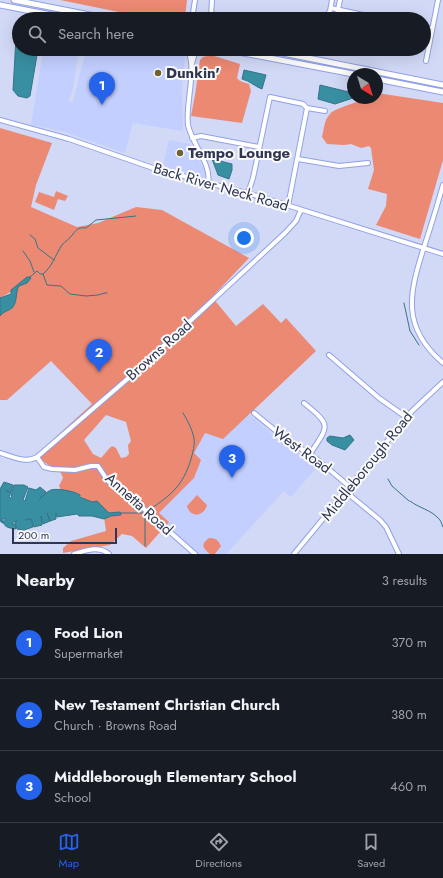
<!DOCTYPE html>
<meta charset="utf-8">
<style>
:root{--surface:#171b24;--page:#20242c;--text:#f1f3f6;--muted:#9ea1a6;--line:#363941;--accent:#2563eb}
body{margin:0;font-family:Jost,sans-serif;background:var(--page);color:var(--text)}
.compass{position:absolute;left:347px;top:68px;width:36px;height:36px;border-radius:50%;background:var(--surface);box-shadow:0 4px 16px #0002;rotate:142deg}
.scale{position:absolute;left:12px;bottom:10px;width:105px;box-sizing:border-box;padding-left:4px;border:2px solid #2f3652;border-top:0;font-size:11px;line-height:14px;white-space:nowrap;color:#2f3652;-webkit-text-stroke:3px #fbfbfb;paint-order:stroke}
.you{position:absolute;left:244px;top:238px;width:14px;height:14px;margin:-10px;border:3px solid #fff;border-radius:50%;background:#1a73e8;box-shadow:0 0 0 6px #1a73e833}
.badge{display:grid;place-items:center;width:26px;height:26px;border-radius:50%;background:var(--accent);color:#fff;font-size:13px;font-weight:700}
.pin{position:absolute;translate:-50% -33px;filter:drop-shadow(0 1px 2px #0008)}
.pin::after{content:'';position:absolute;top:21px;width:14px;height:12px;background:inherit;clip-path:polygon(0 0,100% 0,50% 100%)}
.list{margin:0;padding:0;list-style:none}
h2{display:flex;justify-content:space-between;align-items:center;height:52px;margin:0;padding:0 16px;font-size:17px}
h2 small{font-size:13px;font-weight:400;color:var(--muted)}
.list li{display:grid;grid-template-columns:26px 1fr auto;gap:12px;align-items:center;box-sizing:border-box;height:72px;padding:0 16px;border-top:1px solid var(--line)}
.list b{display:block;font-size:15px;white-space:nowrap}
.list p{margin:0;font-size:13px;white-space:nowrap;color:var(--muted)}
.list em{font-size:13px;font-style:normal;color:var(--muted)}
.icon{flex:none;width:22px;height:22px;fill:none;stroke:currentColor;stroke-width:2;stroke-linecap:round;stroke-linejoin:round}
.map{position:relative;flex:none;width:443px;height:554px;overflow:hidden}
.search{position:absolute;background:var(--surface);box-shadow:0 4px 16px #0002;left:12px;right:12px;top:12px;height:44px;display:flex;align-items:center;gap:10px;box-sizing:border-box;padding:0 14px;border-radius:22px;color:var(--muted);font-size:15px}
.sheet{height:268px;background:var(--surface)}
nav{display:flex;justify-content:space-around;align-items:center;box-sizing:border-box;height:56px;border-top:1px solid var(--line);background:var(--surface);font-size:11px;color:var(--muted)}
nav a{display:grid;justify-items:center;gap:2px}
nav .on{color:var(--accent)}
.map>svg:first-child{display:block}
</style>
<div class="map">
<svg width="443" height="554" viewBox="0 0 443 554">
<rect width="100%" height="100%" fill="#d1d9f6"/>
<path fill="#c3cfff" d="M 86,49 L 164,49 L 180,53 L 185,57 L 182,88 L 183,131 L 133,123 L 125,153 L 62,131 L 31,125 L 43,52 L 78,55 L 73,89 L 68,102 L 73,102 Z
M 169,140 L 189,144 L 205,171 L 204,178 L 163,166 Z
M 227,401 L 246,417 L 249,414 L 281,442 L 318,466 L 291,497 L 284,491 L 226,554 L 198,554 L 150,511 Z"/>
<path fill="#eb8973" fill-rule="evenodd" d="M 60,0 L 187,0 L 185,17 L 183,19 L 153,19 Z
M 211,55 L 240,64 L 237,78 L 240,81 L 249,84 L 251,91 L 242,123 L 191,116 L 195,95 L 200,60 L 203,57 Z
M 377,93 L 443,103 L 443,160 L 420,239 L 376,225 L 386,206 L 387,194 L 368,189 L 374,170 L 371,148 L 369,146 L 361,148 L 351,144 L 344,145 L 327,144 L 322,137 C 324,129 324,120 330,114 C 334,108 369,98 377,98 Z
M 0,128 L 52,143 L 36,185 L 31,207 L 77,227 L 98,223 L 136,207 L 162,210 L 249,258 L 212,297 L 236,326 L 263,304 L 281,323 L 286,318 L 316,351 L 223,439 L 205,433 L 194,453 L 201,460 L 194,478 L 159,513 L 169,522 L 146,548 L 132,536 L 122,534 L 110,545 L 63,553 L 63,548 L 71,541 L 106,531 L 103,510 L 77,494 L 61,490 L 59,486 L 63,478 L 61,473 L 35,456 L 92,404 L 51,361 L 7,400 L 0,400 L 0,313 L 16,289 L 0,298 ZM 106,415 L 126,422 L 131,441 L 128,445 L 129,454 L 126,457 L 121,458 L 116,448 L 112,446 C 107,450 105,454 101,458 L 93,454 L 84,440 Z
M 56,191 L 68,196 L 65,201 L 58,199 L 54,210 L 35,202 L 39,192 L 54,197 Z
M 197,495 L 207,505 C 204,517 190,518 187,506 Z
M 209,538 C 216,538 218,540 221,546 L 215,554 L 210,554 C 203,548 200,545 209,538 Z"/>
<path fill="#388fa1" stroke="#357489" d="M 16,38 L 19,38 L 19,49 L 38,49 L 30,96 L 27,98 L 18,96 L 13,90 Z
M 244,70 L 266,75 L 262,89 C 254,86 250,81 242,79 Z
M 320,85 L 353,93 L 353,98 L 335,104 L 318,99 Z
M 212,159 L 232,164 L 232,170 L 229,179 L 218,175 Z
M 27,277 L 30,277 L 31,278 L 27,283 L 19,286 C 15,293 18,299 13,307 C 9,311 4,311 0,316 L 0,298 L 11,294 L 11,290 Z
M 350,435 L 354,440 L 345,450 L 332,445 L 327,441 L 327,438 L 330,436 L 343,438 Z
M 4,482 L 13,485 L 11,492 L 6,491 L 11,492 L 9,497 L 11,498 L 12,496 L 11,496 L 14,485 L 24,485 L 28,487 L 23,500 L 25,501 L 29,488 L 36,490 L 40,487 L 46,492 L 39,500 C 43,496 46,492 51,490 C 56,488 75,491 80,495 L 80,497 L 92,502 L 97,501 L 109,513 L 120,512 L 121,515 L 111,516 L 104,519 L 92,516 L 79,516 L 77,514 L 57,517 L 56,513 L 56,519 L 50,521 L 47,513 L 50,521 L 43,524 L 41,516 L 42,525 L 34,527 L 31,518 L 25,520 L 31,519 L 33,527 L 24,530 L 17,529 L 15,522 L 17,521 L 13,522 L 13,524 L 15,524 L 16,529 C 10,528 4,528 3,521 L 5,521 L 5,519 L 2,519 L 3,523 L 1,522 L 0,519 L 0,489 Z"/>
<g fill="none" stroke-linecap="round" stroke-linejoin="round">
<path stroke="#357489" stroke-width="1" d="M 30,235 L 35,239 L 38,248 L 54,260
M 23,251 L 30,261 L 34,272
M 43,274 C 53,266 55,255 62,245 C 65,241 70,239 73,234 C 77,229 79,227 86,228 L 96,220 L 136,216
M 30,277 L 37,271 L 40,274 L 43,274 L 47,285 L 61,286 L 70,294 L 86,296 L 98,295 L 105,293 L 107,293
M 404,303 L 410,331 L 419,345
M 388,479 L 392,486 L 409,501
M 410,501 C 419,508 431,510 438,518 C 441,520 441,523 443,527
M 149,510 C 171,495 183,486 191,459 C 193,452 195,445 194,438 C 192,429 188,421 183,413
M 121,513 L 145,513 L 145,546"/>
<g stroke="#91a0e6" stroke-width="6">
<path id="minor" d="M 212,0 L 211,17 L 213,19
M 331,8 L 382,19
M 192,19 L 195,0
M 324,19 L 330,11 L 332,0
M 336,19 L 340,0
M 424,27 L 432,29
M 187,49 C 198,67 185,104 188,125 C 192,144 212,165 208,183
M 426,61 L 438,0
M 192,64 L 196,49
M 0,120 L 69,139 L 153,168 L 261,197 L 443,254
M 192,138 L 201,136 L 259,147
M 298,159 L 339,166 L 368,163
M 443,185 C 437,206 431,226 424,247 C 409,294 401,327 443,363
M 248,193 L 253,178 L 270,97 L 303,104 L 307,108 L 325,111
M 288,206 L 307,108
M 329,355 L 379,398 L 406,417
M 304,403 C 332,426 329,425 310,454
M 254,413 L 287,440 L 313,456 L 350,487
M 0,453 C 11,456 26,464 37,457 L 132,375 L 285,233 L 296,221 L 301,210
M 37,457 L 44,467 L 52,469 L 75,470 L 91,466 L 98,466 L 108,481 L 144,509 L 195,554
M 346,492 L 380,520 L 386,527 L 399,554
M 74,554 C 85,551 99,545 109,554
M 294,554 L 412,411 L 443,382"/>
</g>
<g stroke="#91a0e6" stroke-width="7">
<path id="major" d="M 14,0 L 110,19
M 0,5 L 72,19
M 189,49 L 194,49
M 223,49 L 353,74
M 263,49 L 443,85
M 377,79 L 443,92"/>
</g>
<use href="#minor" stroke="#fff" stroke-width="4"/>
<use href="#major" stroke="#fff" stroke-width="5"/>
</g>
<g fill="#716330" stroke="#fbfbfb" stroke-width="1.5">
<circle cx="158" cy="73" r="4"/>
<circle cx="180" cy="153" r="4"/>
</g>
<g text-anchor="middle" stroke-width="4" stroke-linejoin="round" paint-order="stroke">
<g font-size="15" font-weight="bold" fill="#2f3652" stroke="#fbfbfb" text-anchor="start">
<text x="166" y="78">Dunkin'</text>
<text x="188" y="158">Tempo Lounge</text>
</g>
<g font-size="15" fill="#2f3652" stroke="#fbfbfb">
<text transform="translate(221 187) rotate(16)" y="5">Back River Neck Road</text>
<text transform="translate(159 350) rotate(-42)" y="5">Browns Road</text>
<text transform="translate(302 450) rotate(36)" y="5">West Road</text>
<text transform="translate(367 466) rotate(-51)" y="5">Middleborough Road</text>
<text transform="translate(139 504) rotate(42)" y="5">Annetta Road</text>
</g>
</g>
</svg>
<svg class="compass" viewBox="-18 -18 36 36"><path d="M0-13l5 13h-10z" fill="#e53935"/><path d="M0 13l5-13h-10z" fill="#9ea1a6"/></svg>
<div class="scale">200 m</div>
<div class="you"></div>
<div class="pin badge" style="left:102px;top:105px">1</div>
<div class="pin badge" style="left:99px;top:372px">2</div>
<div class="pin badge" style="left:232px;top:478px">3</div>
<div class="search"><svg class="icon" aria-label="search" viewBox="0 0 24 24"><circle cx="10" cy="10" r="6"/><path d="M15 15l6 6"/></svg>Search here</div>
</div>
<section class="sheet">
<h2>Nearby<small>3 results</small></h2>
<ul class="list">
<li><span class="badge">1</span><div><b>Food Lion</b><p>Supermarket</p></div><em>370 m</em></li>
<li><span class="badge">2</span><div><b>New Testament Christian Church</b><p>Church · Browns Road</p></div><em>380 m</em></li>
<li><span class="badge">3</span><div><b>Middleborough Elementary School</b><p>School</p></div><em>460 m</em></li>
</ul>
</section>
<nav>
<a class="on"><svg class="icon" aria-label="map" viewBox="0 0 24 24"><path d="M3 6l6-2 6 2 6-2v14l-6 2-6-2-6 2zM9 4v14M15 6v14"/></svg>Map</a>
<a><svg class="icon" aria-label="directions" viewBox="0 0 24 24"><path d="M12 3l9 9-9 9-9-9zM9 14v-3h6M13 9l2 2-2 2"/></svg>Directions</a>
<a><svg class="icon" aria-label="saved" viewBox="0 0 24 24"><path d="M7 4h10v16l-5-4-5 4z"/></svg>Saved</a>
</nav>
